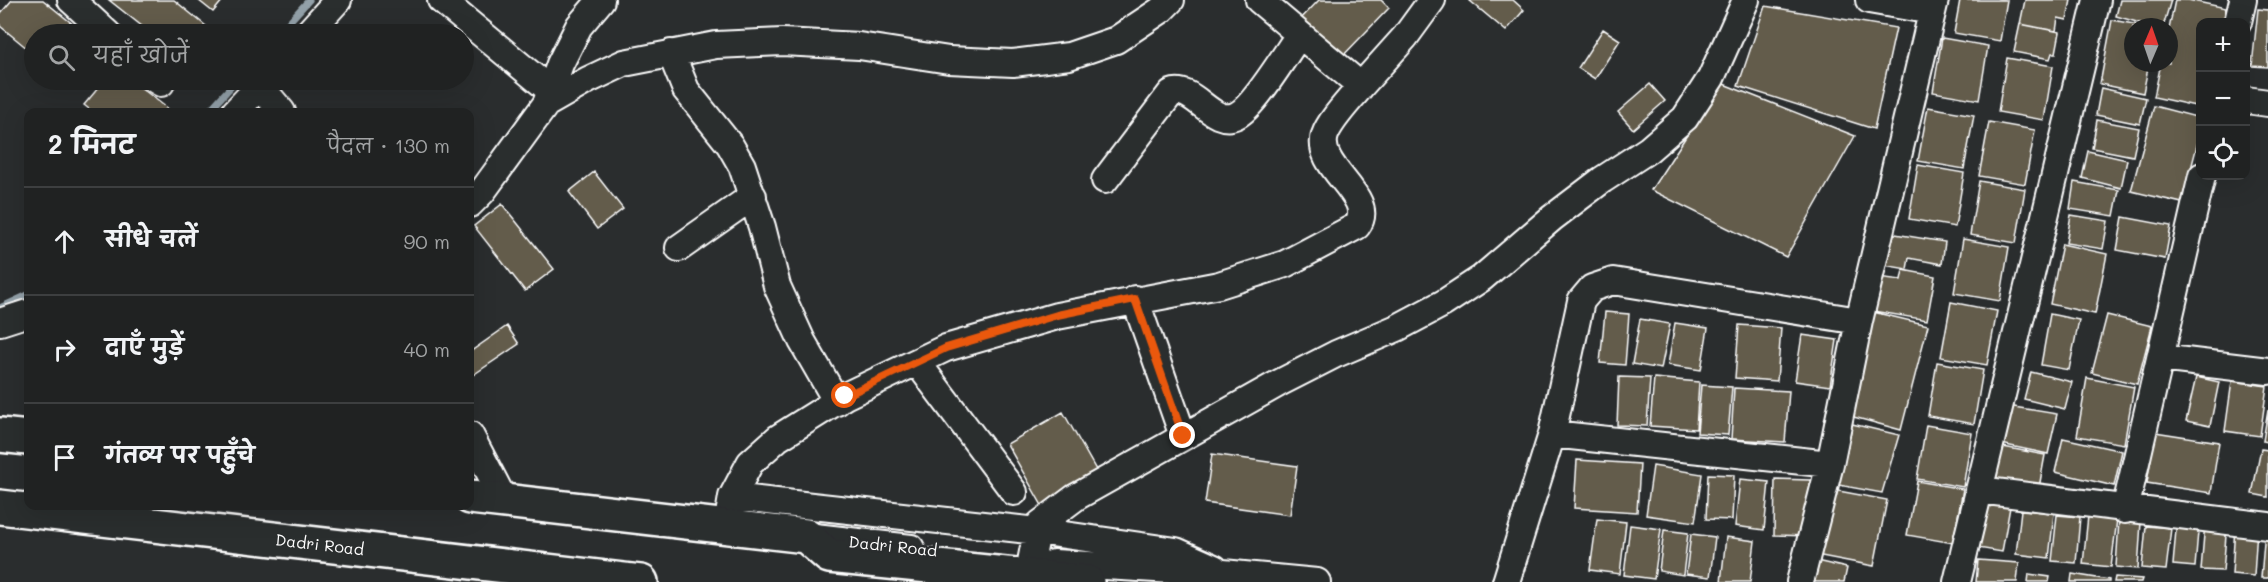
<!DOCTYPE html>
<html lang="hi">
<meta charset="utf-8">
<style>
:root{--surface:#202222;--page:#2d2f2f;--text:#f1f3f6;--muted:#a2a4a5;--line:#3d3f40}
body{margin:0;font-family:Mali,"Playpen Sans Deva",sans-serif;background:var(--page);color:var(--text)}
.controls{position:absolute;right:18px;top:18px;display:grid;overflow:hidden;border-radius:12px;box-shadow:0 6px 24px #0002}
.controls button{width:54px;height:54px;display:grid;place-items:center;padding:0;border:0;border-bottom:2px solid var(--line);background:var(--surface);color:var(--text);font:30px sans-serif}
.compass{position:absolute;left:2124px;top:18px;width:54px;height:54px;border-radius:50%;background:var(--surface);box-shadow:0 6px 24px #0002;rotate:2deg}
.stop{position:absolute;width:18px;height:18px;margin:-14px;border:4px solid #ea580c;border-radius:50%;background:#fff}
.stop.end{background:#ea580c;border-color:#fff;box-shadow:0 2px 6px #0008}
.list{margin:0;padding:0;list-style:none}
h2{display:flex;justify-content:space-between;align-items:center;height:78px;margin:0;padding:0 24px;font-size:26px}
h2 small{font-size:20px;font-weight:400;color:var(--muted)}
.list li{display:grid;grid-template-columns:39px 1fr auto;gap:18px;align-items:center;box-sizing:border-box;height:108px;padding:0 24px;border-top:2px solid var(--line)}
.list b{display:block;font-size:22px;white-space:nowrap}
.list em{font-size:20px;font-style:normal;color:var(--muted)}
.icon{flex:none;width:33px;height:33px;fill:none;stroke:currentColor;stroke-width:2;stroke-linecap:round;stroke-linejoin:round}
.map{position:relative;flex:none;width:2268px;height:582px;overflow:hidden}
.search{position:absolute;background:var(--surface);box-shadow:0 6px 24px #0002;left:24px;top:24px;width:450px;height:66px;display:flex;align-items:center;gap:15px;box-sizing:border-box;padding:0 21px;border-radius:33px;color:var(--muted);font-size:22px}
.panel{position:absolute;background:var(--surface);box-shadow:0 6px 24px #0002;left:24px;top:108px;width:450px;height:402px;border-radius:12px}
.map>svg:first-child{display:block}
</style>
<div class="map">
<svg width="2268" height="582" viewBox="0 0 2268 582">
<rect width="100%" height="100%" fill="#2a2d2e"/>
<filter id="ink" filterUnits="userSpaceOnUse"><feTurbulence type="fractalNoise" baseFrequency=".0167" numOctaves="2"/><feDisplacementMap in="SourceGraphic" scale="12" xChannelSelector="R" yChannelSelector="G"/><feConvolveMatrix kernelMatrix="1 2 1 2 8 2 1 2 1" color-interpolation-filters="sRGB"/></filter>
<g filter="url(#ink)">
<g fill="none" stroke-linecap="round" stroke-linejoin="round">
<path stroke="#93a1a9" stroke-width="7" d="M 278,34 L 309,0
M 208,112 L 237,80
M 0,308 L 28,295"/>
</g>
<path fill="#635c4c" stroke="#fff" stroke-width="1.5" d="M 12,0 L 43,0 L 85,34 L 34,34 L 34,54 L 0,26 L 0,14 Z
M 109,0 L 174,0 L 206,26 L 199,34 L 152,34 Z
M 198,0 L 223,0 L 213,12 Z
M 1319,0 L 1381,0 L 1389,8 L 1336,63 L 1296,24 Z
M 1469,0 L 1513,0 L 1524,10 L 1506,31 Z
M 1960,0 L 2007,0 L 2000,41 L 1954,33 Z
M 2025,0 L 2071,0 L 2067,20 L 2058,18 L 2056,31 L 2020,24 Z
M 2120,0 L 2171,0 L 2163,27 L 2154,27 L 2116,16 Z
M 2175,0 L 2188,0 L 2226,8 L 2223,22 L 2200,22 L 2200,107 L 2154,97 L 2161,63 L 2169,63 L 2169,29 Z
M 1765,6 L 1896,28 L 1874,129 L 1738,86 Z
M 2258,9 L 2268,10 L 2268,67 L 2252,66 Z
M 2112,20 L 2150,27 L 2133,27 L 2133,63 L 2149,63 L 2143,93 L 2100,84 Z
M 2020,24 L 2060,32 L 2056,53 L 2052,53 L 2050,59 L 2014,52 Z
M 1603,29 L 1620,40 L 1595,79 L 1578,68 Z
M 1942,38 L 1988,46 L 1979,100 L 1933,92 Z
M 2007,58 L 2053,66 L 2044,120 L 1998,112 Z
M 65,80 L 84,80 L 77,88 Z
M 105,80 L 131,80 L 167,108 L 163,112 L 93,112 L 84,105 Z
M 1721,83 L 1855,136 L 1786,257 L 1651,190 Z
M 1650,84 L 1665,101 L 1633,129 L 1618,112 Z
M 2101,88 L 2146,98 L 2140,124 L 2096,115 Z
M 2154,106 L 2200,118 L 2200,134 L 2182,203 L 2131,191 Z
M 1928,107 L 1974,115 L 1964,169 L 1918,161 Z
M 2097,120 L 2139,128 L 2133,156 L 2092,148 Z
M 1989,122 L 2035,130 L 2025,184 L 1979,176 Z
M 2088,151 L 2127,160 L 2121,188 L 2082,178 Z
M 1918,165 L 1964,173 L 1955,227 L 1909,219 Z
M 594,172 L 623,209 L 597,229 L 569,192 Z
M 1979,181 L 2025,189 L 2016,243 L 1970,235 Z
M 2074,182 L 2119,190 L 2114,216 L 2070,209 Z
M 502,204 L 554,269 L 525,291 L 474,226 Z
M 2071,215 L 2108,221 L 2103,249 L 2066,243 Z
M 2123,217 L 2171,226 L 2165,259 L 2117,250 Z
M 1889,233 L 1945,242 L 1942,264 L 1909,258 L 1907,269 L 1883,265 Z
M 1963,239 L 2009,247 L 2000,301 L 1954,293 Z
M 2062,244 L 2107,254 L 2095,314 L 2050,304 Z
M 1903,270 L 1935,276 L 1927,320 L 1873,311 L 1878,277 L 1901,280 Z
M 1951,302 L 1997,311 L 1987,365 L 1941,357 Z
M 1605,312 L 1629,314 L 1625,365 L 1600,363 Z
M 1873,312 L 1928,325 L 1901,430 L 1850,416 Z
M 2050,314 L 2079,320 L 2069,370 L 2041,365 Z
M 2107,315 L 2152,326 L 2137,384 L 2092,373 Z
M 1640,319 L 1670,324 L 1661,369 L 1632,364 Z
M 1675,323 L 1708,328 L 1701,370 L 1668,365 Z
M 1739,325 L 1781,328 L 1777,381 L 1735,378 Z
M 507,326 L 519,344 L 473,375 L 470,370 L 470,352 Z
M 1802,335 L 1837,340 L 1830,386 L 1795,381 Z
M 1937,362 L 1983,370 L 1974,424 L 1928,416 Z
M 2031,372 L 2072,382 L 2065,409 L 2024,399 Z
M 1619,377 L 1650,378 L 1647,426 L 1617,425 Z
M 2196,377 L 2219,382 L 2210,426 L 2186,421 Z
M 1654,378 L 1699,382 L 1696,429 L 1650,426 Z
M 2087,378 L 2134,387 L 2124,444 L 2077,436 Z
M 2232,381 L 2267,386 L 2260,436 L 2225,431 Z
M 1701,385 L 1732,387 L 1728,435 L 1697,433 Z
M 1734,388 L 1789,391 L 1785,442 L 1731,439 Z
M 2008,406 L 2057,414 L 2048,454 L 2001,444 Z
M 2268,410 L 2268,442 L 2263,441 Z
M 1063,412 L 1100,477 L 1044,509 L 1007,444 Z
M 1848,423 L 1899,435 L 1882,493 L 1833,484 Z
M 1926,425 L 1972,433 L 1963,487 L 1917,479 Z
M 2155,432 L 2219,442 L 2211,493 L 2147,483 Z
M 2063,438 L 2122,451 L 2114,486 L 2055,472 Z
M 1998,446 L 2045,455 L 2038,493 L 1990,484 Z
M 2261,449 L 2268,450 L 2268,497 L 2252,494 Z
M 1212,454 L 1297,466 L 1290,515 L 1205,503 Z
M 1577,460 L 1640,464 L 1637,512 L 1574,508 Z
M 1653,466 L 1702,474 L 1695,522 L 1646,515 Z
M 1708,474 L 1734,475 L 1732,520 L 1706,519 Z
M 1740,479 L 1769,482 L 1764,530 L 1735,526 Z
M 1775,479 L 1810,480 L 1810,536 L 1774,535 Z
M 1917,481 L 1963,489 L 1953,543 L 1907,535 Z
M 1828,489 L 1887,500 L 1874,566 L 1816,555 Z
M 1986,502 L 2010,507 L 2002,552 L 1978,548 Z
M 2021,510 L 2054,513 L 2049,558 L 2016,554 Z
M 2057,515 L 2080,517 L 2076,563 L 2052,561 Z
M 2088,516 L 2117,519 L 2111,567 L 2083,564 Z
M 2177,518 L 2199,520 L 2195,567 L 2173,565 Z
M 1597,519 L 1626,522 L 1620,574 L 1590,570 Z
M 2119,520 L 2141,522 L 2138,569 L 2116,567 Z
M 2205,523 L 2227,524 L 2223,571 L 2201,570 Z
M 1630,525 L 1661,529 L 1654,579 L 1624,575 Z
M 2146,526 L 2171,528 L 2166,570 L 2142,568 Z
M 2235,527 L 2257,529 L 2254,576 L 2232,574 Z
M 1664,530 L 1688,533 L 1683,575 L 1659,571 Z
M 2265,531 L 2268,531 L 2268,578 L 2261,578 Z
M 1691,534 L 1715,537 L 1710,577 L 1686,574 Z
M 1726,537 L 1755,541 L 1750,582 L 1721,582 Z
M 1808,559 L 1847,568 L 1844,582 L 1803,582 Z
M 1978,560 L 2019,563 L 2017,582 L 1976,582 Z
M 2029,574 L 2050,577 L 2049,582 L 2028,582 Z
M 2072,574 L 2109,580 L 2109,582 L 2071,582 Z
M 2115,577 L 2142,579 L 2141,582 L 2114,582 Z"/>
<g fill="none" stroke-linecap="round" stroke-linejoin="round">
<g stroke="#fff" stroke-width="30">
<path id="minor" d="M 71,0 L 108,34
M 441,0 L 551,91
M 1869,0 L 1932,11
M 2238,22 L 2243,0
M 307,34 L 338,0
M 671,53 L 686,90 L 730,145 L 742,166 L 762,227 L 777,286 L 802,341 L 837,402
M 156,80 L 161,83
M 260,86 L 282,112
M 1361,86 L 1405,37 L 1432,0
M 2246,100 L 2268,103
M 546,104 L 560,64 L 579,26 L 601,0
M 235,112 L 265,80
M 1105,180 L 1171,93 C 1194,84 1212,128 1237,115 C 1254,107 1287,52 1299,35
M 470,204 L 482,192 L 546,104 L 588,80 L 624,63 L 716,45 L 782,42 L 859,46 L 949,60 L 1013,63 L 1069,56 L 1116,40 L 1161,10 L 1171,0
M 679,248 L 753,196
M 1135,299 L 1183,436
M 0,322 L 28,313
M 2160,358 L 2268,371
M 917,362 L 1014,492
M 470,435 L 505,502
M 1830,464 L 1552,434 L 1581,301 L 1592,288 L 1613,281 L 1859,321
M 1979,490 L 2268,526
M 732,497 L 1037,531 L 1176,551 L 1214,568
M 2125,510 L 2202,176
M 727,527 L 732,497 L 750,463 L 778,438 L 845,396 L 946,348 L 1057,316 L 1219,285 L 1285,264 L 1357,226 C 1378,196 1314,168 1325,135 C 1330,120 1351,99 1361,86 L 1259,0
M 806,536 L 911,548
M 1031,562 L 1037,531 L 1040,524 L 1076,497 L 1281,382 L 1336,354 L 1397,328 L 1444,303 L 1482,278 L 1552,218 L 1602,180 L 1648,150 L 1685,118 L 1711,78 L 1746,0
M 1054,563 L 1223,573 L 1317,582
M 1506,582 L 1552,434
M 1800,582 L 1830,464 L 1859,321 L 1935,0
M 1957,582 L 2097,0"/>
</g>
<g stroke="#fff" stroke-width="38">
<g id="major">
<path d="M 0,435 L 28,438"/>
<path d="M 470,497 L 806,536 L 829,556 L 1087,582"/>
<path id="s1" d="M 0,507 L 641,582"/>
</g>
</g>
<use href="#minor" stroke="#2a2d2e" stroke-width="26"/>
<use href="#major" stroke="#2a2d2e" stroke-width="33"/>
</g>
</g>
<g fill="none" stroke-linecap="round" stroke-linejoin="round" filter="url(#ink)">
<path stroke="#ea580c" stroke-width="8" d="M 845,396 L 946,348 L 1057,315 L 1135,299 L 1183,436"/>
</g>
<g text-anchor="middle" stroke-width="5" stroke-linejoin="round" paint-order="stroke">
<g font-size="16" fill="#fff" stroke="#2a2d2e">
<text dy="6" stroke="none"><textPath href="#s1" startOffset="322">Dadri Road</textPath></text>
<text transform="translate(893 546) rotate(6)" y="6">Dadri Road</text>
</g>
</g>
</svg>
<div class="controls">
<button>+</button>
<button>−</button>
<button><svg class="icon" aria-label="locate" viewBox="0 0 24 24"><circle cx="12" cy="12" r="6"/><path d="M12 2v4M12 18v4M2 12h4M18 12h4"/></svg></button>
</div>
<svg class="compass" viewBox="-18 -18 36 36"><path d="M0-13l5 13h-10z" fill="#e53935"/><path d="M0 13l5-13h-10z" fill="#a2a4a5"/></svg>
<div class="stop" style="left:845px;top:396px"></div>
<div class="stop end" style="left:1183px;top:436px"></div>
<div class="search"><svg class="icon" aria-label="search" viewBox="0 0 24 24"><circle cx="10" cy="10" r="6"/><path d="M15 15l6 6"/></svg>यहाँ खोजें</div>
<section class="panel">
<h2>2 मिनट<small>पैदल · 130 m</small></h2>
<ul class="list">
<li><svg class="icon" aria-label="ahead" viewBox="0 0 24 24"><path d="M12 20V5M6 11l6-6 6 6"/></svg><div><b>सीधे चलें</b></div><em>90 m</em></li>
<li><svg class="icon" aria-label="right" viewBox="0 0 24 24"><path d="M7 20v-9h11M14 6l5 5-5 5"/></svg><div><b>दाएँ मुड़ें</b></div><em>40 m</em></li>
<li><svg class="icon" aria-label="arrive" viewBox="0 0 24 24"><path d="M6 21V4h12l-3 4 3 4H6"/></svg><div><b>गंतव्य पर पहुँचे</b></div></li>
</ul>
</section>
</div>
